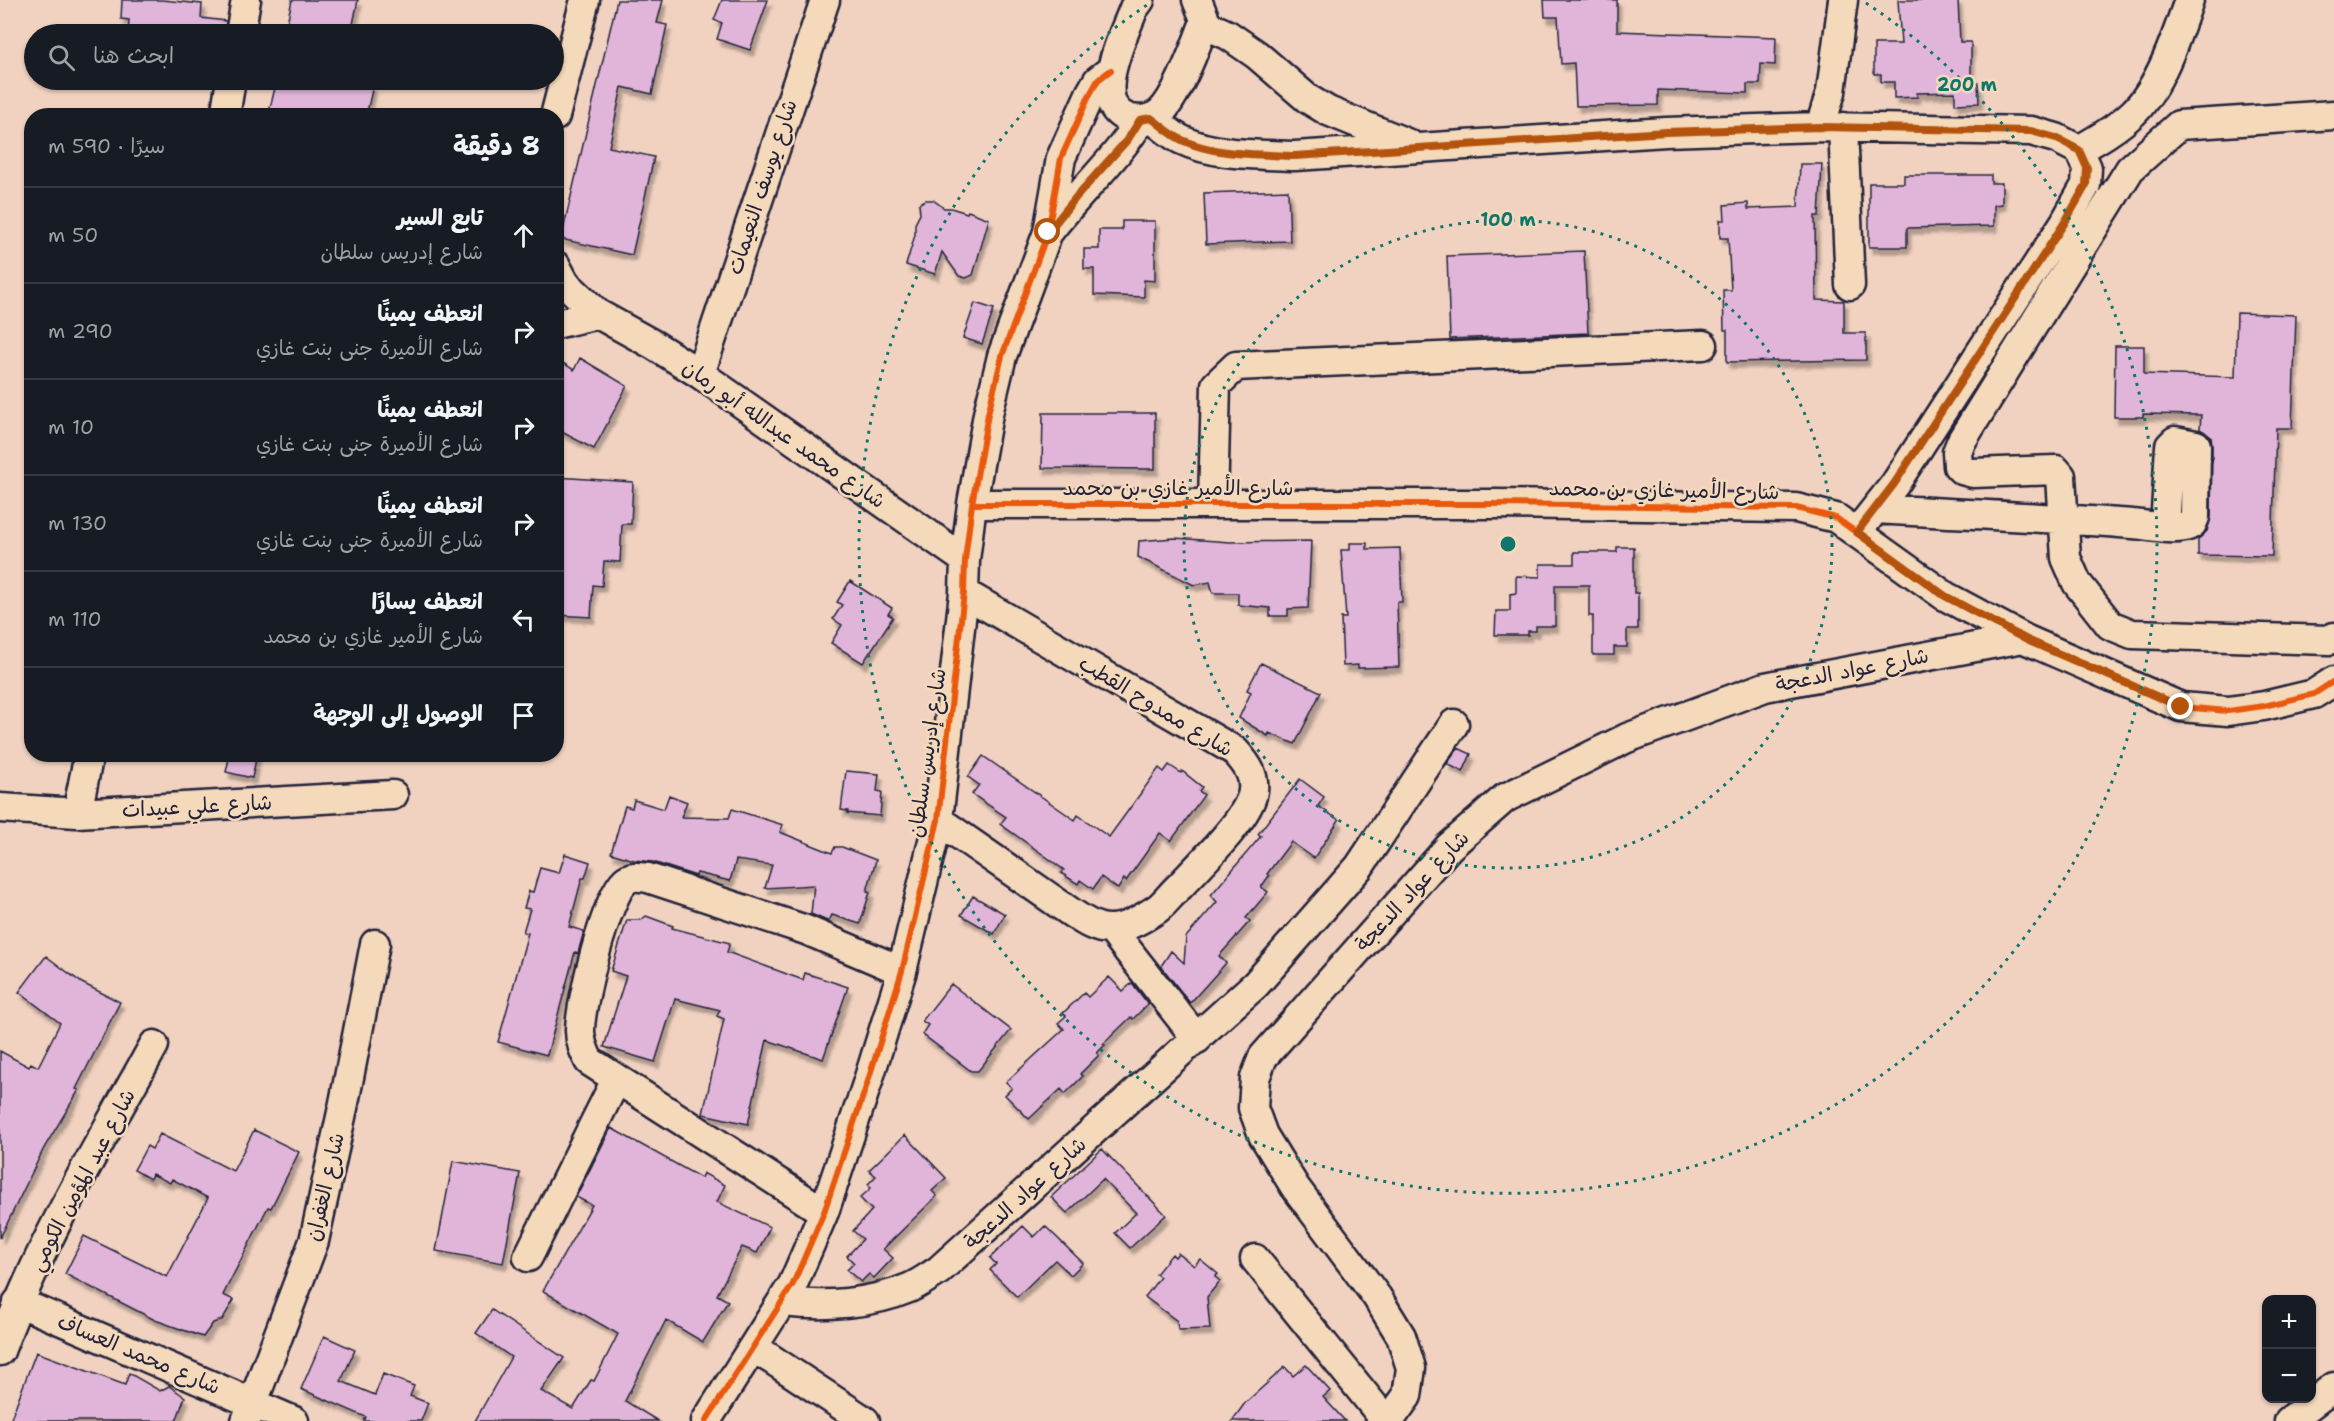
<!DOCTYPE html>
<html lang="ar">
<meta charset="utf-8">
<style>
:root{--surface:#171b24;--page:#242831;--text:#f1f3f6;--muted:#9ea1a6;--line:#363941}
body{margin:0;font-family:"Shantell Sans","Playpen Sans Arabic",sans-serif;background:var(--page);color:var(--text);direction:rtl}
.controls{position:absolute;right:18px;bottom:18px;display:grid;overflow:hidden;border-radius:12px;box-shadow:0 2px 4px #0004}
.controls button{width:54px;height:54px;display:grid;place-items:center;padding:0;border:0;border-bottom:2px solid var(--line);background:var(--surface);color:var(--text);font:30px sans-serif}
.stop{position:absolute;width:18px;height:18px;margin:-14px;border:4px solid #b45309;border-radius:50%;background:#fff}
.stop.end{background:#b45309;border-color:#fff;box-shadow:0 2px 6px #0008}
.list{margin:0;padding:0;list-style:none}
h2{display:flex;justify-content:space-between;align-items:center;height:78px;margin:0;padding:0 24px;font-size:26px}
h2 small{font-size:20px;font-weight:400;color:var(--muted)}
.list li{display:grid;grid-template-columns:39px 1fr auto;gap:18px;align-items:center;box-sizing:border-box;height:96px;padding:0 24px;border-top:2px solid var(--line)}
.list b{display:block;font-size:22px;white-space:nowrap}
.list p{margin:0;font-size:20px;white-space:nowrap;color:var(--muted)}
.list em{font-size:20px;font-style:normal;color:var(--muted)}
.icon{flex:none;width:33px;height:33px;fill:none;stroke:currentColor;stroke-width:2;stroke-linecap:round;stroke-linejoin:round}
.map{position:relative;flex:none;width:2334px;height:1421px;overflow:hidden;direction:ltr}
.search{position:absolute;background:var(--surface);box-shadow:0 2px 4px #0004;left:24px;top:24px;width:540px;height:66px;display:flex;align-items:center;gap:15px;box-sizing:border-box;padding:0 21px;border-radius:33px;color:var(--muted);font-size:22px}
.panel{position:absolute;background:var(--surface);box-shadow:0 2px 4px #0004;left:24px;top:108px;width:540px;height:654px;border-radius:24px;direction:rtl}
.map>svg:first-child{display:block}
</style>
<div class="map">
<svg width="2334" height="1421" viewBox="0 0 2334 1421">
<defs>
<filter id="shadow"><feDropShadow dx="3.5" dy="6" stdDeviation="1.5" flood-color="#0004"/></filter>
</defs>
<rect width="100%" height="100%" fill="#f1d2c1"/>
<filter id="ink" filterUnits="userSpaceOnUse"><feTurbulence type="fractalNoise" baseFrequency=".0167" numOctaves="2"/><feDisplacementMap in="SourceGraphic" scale="12" xChannelSelector="R" yChannelSelector="G"/><feConvolveMatrix kernelMatrix="1 2 1 2 8 2 1 2 1" color-interpolation-filters="sRGB"/></filter>
<g filter="url(#ink)">
<path fill="#e1b5d9" stroke="#22223b" stroke-width="1.5" filter="url(#shadow)" d="M 122,0 L 162,0 L 202,4 L 201,18 L 226,21 L 224,34 L 128,34 L 129,20 L 121,19 Z
M 292,0 L 358,0 L 351,34 L 295,34 L 296,25 L 287,23 Z
M 617,0 L 663,0 L 657,23 L 667,25 L 652,94 L 622,87 L 609,147 L 654,157 L 632,255 L 561,239 Z
M 722,0 L 768,0 L 750,50 L 717,39 L 722,23 L 714,20 Z
M 1544,0 L 1617,0 L 1617,31 L 1776,37 L 1775,65 L 1761,64 L 1760,84 L 1747,84 L 1747,93 L 1658,90 L 1658,105 L 1576,106 L 1574,63 L 1561,64 L 1558,17 L 1545,17 Z
M 1898,0 L 1958,0 L 1960,42 L 1971,42 L 1971,84 L 1978,83 L 1979,103 L 1955,104 L 1955,92 L 1917,93 L 1917,97 L 1894,98 L 1894,82 L 1881,82 L 1881,74 L 1874,74 L 1874,44 L 1901,44 Z
M 277,80 L 347,80 L 373,86 L 366,116 L 268,116 Z
M 1800,164 L 1822,164 L 1819,216 L 1815,216 L 1816,300 L 1844,301 L 1844,333 L 1866,333 L 1866,360 L 1727,362 L 1727,330 L 1724,330 L 1723,290 L 1731,290 L 1728,238 L 1720,238 L 1720,220 L 1725,220 L 1724,205 L 1748,203 L 1748,209 L 1798,207 Z
M 1904,175 L 1991,175 L 1991,183 L 2002,183 L 2002,204 L 1994,205 L 1994,226 L 1907,228 L 1907,247 L 1869,247 L 1869,183 L 1904,183 Z
M 1288,190 L 1290,241 L 1206,244 L 1204,193 Z
M 925,200 L 933,200 L 944,208 L 951,208 L 967,213 L 968,211 L 989,219 L 973,275 L 966,278 L 959,276 L 942,252 L 935,274 L 906,265 L 915,235 L 915,224 L 920,214 L 919,204 Z
M 1122,221 L 1155,221 L 1155,281 L 1144,280 L 1144,297 L 1094,295 L 1094,269 L 1084,269 L 1084,249 L 1099,249 L 1099,230 L 1122,230 Z
M 1584,251 L 1588,333 L 1450,339 L 1447,256 Z
M 975,303 L 994,309 L 982,344 L 963,338 Z
M 2237,313 L 2296,315 L 2292,428 L 2276,428 L 2272,556 L 2198,555 L 2198,539 L 2207,531 L 2211,517 L 2212,445 L 2211,437 L 2200,429 L 2201,415 L 2143,414 L 2143,417 L 2114,417 L 2115,346 L 2144,346 L 2144,374 L 2235,377 Z
M 580,358 L 627,386 L 594,449 L 556,429 L 556,375 L 563,363 L 574,370 Z
M 1043,413 L 1155,413 L 1155,469 L 1042,468 Z
M 556,477 L 633,482 L 631,524 L 622,524 L 620,562 L 604,561 L 602,586 L 593,585 L 591,617 L 556,615 Z
M 1174,538 L 1230,542 L 1311,541 L 1308,608 L 1288,609 L 1288,616 L 1270,616 L 1270,608 L 1238,605 L 1238,593 L 1213,593 L 1210,582 L 1194,585 L 1138,557 L 1139,541 Z
M 1350,543 L 1367,543 L 1367,549 L 1400,548 L 1402,602 L 1397,602 L 1399,667 L 1358,668 L 1358,665 L 1343,666 L 1341,618 L 1346,618 L 1341,550 L 1350,550 Z
M 1617,547 L 1634,547 L 1634,593 L 1638,593 L 1638,629 L 1627,629 L 1627,647 L 1614,647 L 1614,655 L 1593,655 L 1593,616 L 1589,616 L 1589,585 L 1555,585 L 1555,626 L 1536,626 L 1536,631 L 1528,631 L 1528,635 L 1495,635 L 1496,611 L 1510,611 L 1510,594 L 1516,593 L 1516,576 L 1540,577 L 1540,564 L 1574,564 L 1574,552 L 1617,552 Z
M 850,581 L 892,608 L 888,614 L 893,617 L 863,663 L 831,643 L 842,625 L 833,619 L 842,605 L 837,602 Z
M 1261,663 L 1321,692 L 1295,744 L 1269,733 L 1268,736 L 1239,718 L 1251,692 L 1247,690 Z
M 1458,748 L 1471,754 L 1463,772 L 1447,764 Z
M 230,754 L 257,754 L 252,778 L 226,772 Z
M 983,756 L 1075,820 L 1078,815 L 1109,837 L 1159,768 L 1164,772 L 1169,765 L 1181,773 L 1182,771 L 1202,787 L 1199,791 L 1204,795 L 1171,841 L 1160,833 L 1126,881 L 1124,879 L 1118,889 L 1101,877 L 1093,889 L 1080,880 L 1078,884 L 1061,873 L 1064,870 L 1048,858 L 1000,824 L 1006,817 L 972,794 L 979,785 L 968,777 Z
M 846,771 L 879,774 L 877,791 L 882,792 L 880,816 L 847,813 L 848,811 L 841,810 Z
M 1300,779 L 1324,797 L 1318,806 L 1339,820 L 1314,858 L 1291,842 L 1267,874 L 1269,876 L 1261,887 L 1268,892 L 1246,918 L 1250,921 L 1219,956 L 1226,963 L 1190,1003 L 1161,966 L 1171,951 L 1184,963 L 1186,937 L 1217,902 L 1211,895 L 1261,836 L 1258,834 Z
M 669,795 L 687,802 L 681,817 L 729,818 L 732,809 L 783,825 L 780,832 L 832,853 L 835,847 L 842,847 L 876,860 L 867,891 L 870,892 L 860,924 L 832,915 L 829,921 L 827,921 L 811,914 L 814,885 L 765,888 L 772,865 L 736,860 L 730,881 L 697,873 L 696,876 L 653,862 L 634,860 L 611,853 L 625,806 L 632,808 L 634,800 L 664,809 Z
M 565,854 L 590,862 L 585,878 L 582,878 L 569,927 L 584,931 L 578,953 L 575,952 L 547,1055 L 498,1042 L 528,933 L 523,932 L 530,909 L 524,908 L 529,891 L 533,892 L 540,868 L 559,873 Z
M 973,896 L 1005,914 L 994,934 L 961,915 Z
M 646,916 L 673,926 L 672,928 L 730,943 L 727,952 L 803,980 L 805,973 L 848,987 L 823,1059 L 767,1040 L 748,1124 L 703,1114 L 724,1019 L 717,1016 L 720,1010 L 675,999 L 655,1062 L 604,1047 L 626,976 L 611,971 L 627,920 L 641,920 Z
M 46,956 L 82,983 L 120,1002 L 76,1089 L 79,1090 L 44,1148 L 0,1238 L 0,1051 L 29,1067 L 31,1063 L 38,1067 L 60,1023 L 19,992 Z
M 1109,977 L 1123,991 L 1132,983 L 1148,1004 L 1133,1019 L 1131,1017 L 1103,1044 L 1105,1045 L 1097,1053 L 1099,1055 L 1080,1074 L 1083,1076 L 1065,1094 L 1061,1089 L 1029,1119 L 1005,1095 L 1012,1088 L 1006,1082 L 1064,1029 L 1058,1023 L 1066,1016 L 1063,1013 L 1084,993 L 1088,997 Z
M 951,984 L 1011,1030 L 978,1071 L 971,1071 L 922,1034 L 928,1025 L 922,1021 Z
M 611,1128 L 701,1178 L 703,1173 L 725,1185 L 717,1202 L 770,1227 L 757,1253 L 742,1247 L 717,1295 L 728,1301 L 703,1342 L 666,1320 L 625,1401 L 658,1421 L 475,1421 L 511,1357 L 476,1333 L 492,1310 L 564,1358 L 541,1391 L 573,1409 L 591,1380 L 594,1381 L 618,1334 L 543,1291 L 592,1205 L 576,1197 Z
M 254,1130 L 299,1152 L 271,1208 L 268,1207 L 223,1295 L 234,1300 L 222,1320 L 213,1323 L 203,1337 L 155,1320 L 65,1274 L 84,1236 L 167,1277 L 208,1198 L 172,1179 L 170,1183 L 152,1174 L 150,1179 L 134,1170 L 147,1146 L 152,1149 L 160,1134 L 233,1171 Z
M 905,1135 L 946,1178 L 932,1191 L 937,1196 L 883,1249 L 893,1258 L 874,1278 L 869,1274 L 861,1282 L 847,1270 L 854,1263 L 847,1256 L 863,1239 L 853,1231 L 872,1210 L 860,1198 L 871,1188 L 868,1184 L 876,1176 L 869,1170 Z
M 1102,1149 L 1166,1215 L 1130,1248 L 1115,1233 L 1136,1213 L 1103,1179 L 1067,1213 L 1051,1197 Z
M 453,1161 L 520,1173 L 503,1263 L 436,1251 Z
M 1023,1226 L 1034,1237 L 1045,1226 L 1083,1263 L 1071,1275 L 1055,1260 L 1017,1297 L 990,1270 L 996,1264 L 990,1258 Z
M 1178,1253 L 1194,1266 L 1200,1259 L 1218,1274 L 1215,1277 L 1220,1281 L 1207,1297 L 1210,1329 L 1178,1330 L 1177,1321 L 1145,1297 L 1160,1277 L 1156,1274 L 1172,1254 L 1175,1257 Z
M 324,1336 L 355,1350 L 341,1381 L 375,1395 L 383,1374 L 414,1386 L 410,1396 L 428,1403 L 421,1421 L 364,1421 L 366,1417 L 301,1389 Z
M 36,1352 L 125,1385 L 129,1373 L 160,1391 L 169,1386 L 185,1397 L 176,1421 L 10,1421 Z
M 1306,1365 L 1330,1391 L 1323,1397 L 1345,1421 L 1232,1421 L 1245,1403 L 1285,1367 L 1293,1376 Z"/>
<g fill="none" stroke-linecap="round" stroke-linejoin="round">
<g stroke="#22223b" stroke-width="33">
<path id="minor" d="M 1140,0 L 1134,8 C 1124,35 1086,107 1131,119 C 1141,121 1154,119 1161,112 C 1177,96 1196,46 1204,24 L 1204,17 L 1197,0
M 1204,24 L 1228,35 L 1257,55 L 1308,99 L 1328,111 L 1409,144
M 240,34 L 246,0
M 2334,115 L 2179,125 L 2130,169 L 1962,440 L 1957,452 L 1958,466 L 1962,470 L 1973,473 L 2056,470 L 2061,476 L 2066,558 L 2077,583 L 2110,625 L 2132,634 L 2330,640 L 2334,637
M 225,116 L 231,80
M 555,116 L 585,0
M 1151,118 C 1161,125 1171,135 1182,140 C 1215,156 1259,154 1295,156 L 1666,132 L 1820,127 L 2031,131 L 2056,138 L 2079,150 L 2087,168 L 2086,185 L 2065,222 L 1895,484 L 1857,532
M 1820,127 L 1831,92 L 1843,0
M 1843,127 L 1850,285
M 2079,150 C 2098,139 2117,128 2133,113 C 2160,87 2177,35 2189,0
M 1050,230 C 1079,193 1115,160 1141,120
M 556,266 L 565,283 L 598,314 L 654,345 L 700,374 L 965,560
M 556,324 L 598,314
M 700,374 L 825,0
M 972,504 L 1495,504 L 1796,508 L 1836,518 L 1945,596 L 2027,640 L 2181,707 L 2228,711 L 2264,706 L 2314,694 L 2334,681
M 1213,504 L 1216,385 L 1236,366 L 1703,345
M 1876,509 C 1961,514 2047,517 2133,524 C 2150,525 2177,533 2192,524 L 2195,517 L 2196,445 L 2175,441 L 2170,446 L 2165,527
M 0,808 L 77,813 L 393,795
M 77,813 L 89,754
M 938,820 L 1069,911 C 1081,919 1096,930 1111,929 C 1126,929 1145,917 1157,909 C 1165,903 1172,893 1180,886 C 1200,864 1243,824 1252,796 C 1257,777 1247,764 1235,751 L 964,593
M 1111,929 L 1197,1039
M 824,1212 L 589,1061 C 584,1051 580,1042 580,1031 C 580,1003 606,898 625,881 C 631,875 640,877 648,878 L 806,930 L 902,971
M 528,1257 L 616,1080
M 1255,1259 L 1386,1421
M 18,1302 L 294,1421
M 783,1302 C 824,1307 871,1304 909,1288 C 919,1284 928,1277 938,1271 L 1256,984 L 1359,867 L 1454,724
M 753,1347 L 865,1421
M 0,1351 C 39,1243 99,1145 154,1045
M 246,1421 L 314,1241 L 344,1103 L 375,944
M 706,1421 L 793,1284 L 824,1212 L 868,1081 L 902,971 L 938,820 L 964,593 L 965,560 L 972,504 L 988,414 L 1002,356 L 1048,232 L 1061,158 L 1090,94 L 1098,80 L 1111,70
M 1389,1421 L 1407,1396 L 1411,1368 L 1401,1336 L 1377,1297 L 1295,1187 L 1263,1135 L 1253,1108 L 1255,1078 L 1263,1057 L 1449,847 L 1505,798 L 1627,738 L 1765,687 L 2023,638
M 2289,1421 L 2334,1387"/>
</g>
<use href="#minor" stroke="#f5d9bb" stroke-width="28"/>
<g stroke="#f5d9bb" stroke-width="10">
<path id="cycleway" d="M 972,504 L 1495,504 L 1796,508 L 1836,518 L 1945,596 L 2027,640 L 2181,707 L 2228,711 L 2264,706 L 2314,694 L 2334,681
M 706,1421 L 793,1284 L 824,1212 L 868,1081 L 902,971 L 938,820 L 964,593 L 965,560 L 972,504 L 988,414 L 1002,356 L 1048,232 L 1061,158 L 1090,94 L 1098,80 L 1111,70"/>
</g>
<use href="#cycleway" stroke="#e8590c" stroke-width="6"/>
</g>
</g>
<g fill="none" stroke-linecap="round" stroke-linejoin="round" filter="url(#ink)">
<path stroke="#b45309" stroke-width="8" d="M 1048,232 L 1077,196 L 1128,139 L 1140,120 L 1151,118 C 1161,125 1171,135 1182,140 C 1216,156 1259,154 1295,156 L 1666,132 L 1820,127 L 2031,131 L 2056,138 L 2079,150 L 2087,168 L 2086,185 L 2065,222 L 1894,484 L 1857,532 L 1945,596 L 2027,640 L 2181,707"/>
</g>
<g fill="none" stroke="#0f766e" stroke-width="3" stroke-dasharray="3 6">
<circle cx="1508" cy="544" r="324"/>
<path d="M1866 3A649 649 0 1 1 1150 3"/>
</g>
<g text-anchor="middle" stroke-width="5" stroke-linejoin="round" paint-order="stroke">
<g font-size="21" fill="#22223b" stroke="#f5d9bb">
<text transform="translate(762 187) rotate(-72)" y="7">شارع يوسف النعيمات</text>
<text transform="translate(784 434) rotate(35)" y="7">شارع محمد عبدالله أبو رمان</text>
<text x="1178" y="495">شارع الأمير غازي بن محمد</text>
<text transform="translate(1664 490) rotate(1)" y="7">شارع الأمير غازي بن محمد</text>
<text transform="translate(1852 670) rotate(-11)" y="7">شارع عواد الدعجة</text>
<text transform="translate(1156 706) rotate(31)" y="7">شارع ممدوح القطب</text>
<text transform="translate(927 753) rotate(-82)" y="7">شارع إدريس سلطان</text>
<text transform="translate(197 806) rotate(-3)" y="7">شارع علي عبيدات</text>
<text transform="translate(1412 891) rotate(-47)" y="7">شارع عواد الدعجة</text>
<text transform="translate(82 1180) rotate(-62)" y="7">شارع عبد المؤمن الكومي</text>
<text transform="translate(325 1187) rotate(-77)" y="7">شارع الغفران</text>
<text transform="translate(1025 1193) rotate(-42)" y="7">شارع عواد الدعجة</text>
<text transform="translate(139 1354) rotate(23)" y="7">شارع محمد العساف</text>
</g>
</g>
<circle cx="1508" cy="544" r="9" fill="#0f766e" stroke="#f5d9bb" stroke-width="3"/>
<g font-size="18" text-anchor="middle" font-weight="bold" fill="#0f766e" stroke="#f5d9bb" stroke-width="5" stroke-linejoin="round" paint-order="stroke">
<text x="1967" y="91">200 m</text>
<text x="1508" y="226">100 m</text>
</g>
</svg>
<div class="controls">
<button>+</button>
<button>−</button>
</div>
<div class="stop" style="left:1048px;top:232px"></div>
<div class="stop end" style="left:2181px;top:707px"></div>
<div class="search"><svg class="icon" aria-label="search" viewBox="0 0 24 24"><circle cx="10" cy="10" r="6"/><path d="M15 15l6 6"/></svg>ابحث هنا</div>
<section class="panel">
<h2>8 دقيقة<small>سيرًا · 590 m</small></h2>
<ul class="list">
<li><svg class="icon" aria-label="ahead" viewBox="0 0 24 24"><path d="M12 20V5M6 11l6-6 6 6"/></svg><div><b>تابع السير</b><p>شارع إدريس سلطان</p></div><em>50 m</em></li>
<li><svg class="icon" aria-label="right" viewBox="0 0 24 24"><path d="M7 20v-9h11M14 6l5 5-5 5"/></svg><div><b>انعطف يمينًا</b><p>شارع الأميرة جنى بنت غازي</p></div><em>290 m</em></li>
<li><svg class="icon" aria-label="right" viewBox="0 0 24 24"><path d="M7 20v-9h11M14 6l5 5-5 5"/></svg><div><b>انعطف يمينًا</b><p>شارع الأميرة جنى بنت غازي</p></div><em>10 m</em></li>
<li><svg class="icon" aria-label="right" viewBox="0 0 24 24"><path d="M7 20v-9h11M14 6l5 5-5 5"/></svg><div><b>انعطف يمينًا</b><p>شارع الأميرة جنى بنت غازي</p></div><em>130 m</em></li>
<li><svg class="icon" aria-label="left" viewBox="0 0 24 24"><path d="M17 20v-9H6M10 6l-5 5 5 5"/></svg><div><b>انعطف يسارًا</b><p>شارع الأمير غازي بن محمد</p></div><em>110 m</em></li>
<li><svg class="icon" aria-label="arrive" viewBox="0 0 24 24"><path d="M6 21V4h12l-3 4 3 4H6"/></svg><div><b>الوصول إلى الوجهة</b></div></li>
</ul>
</section>
</div>
